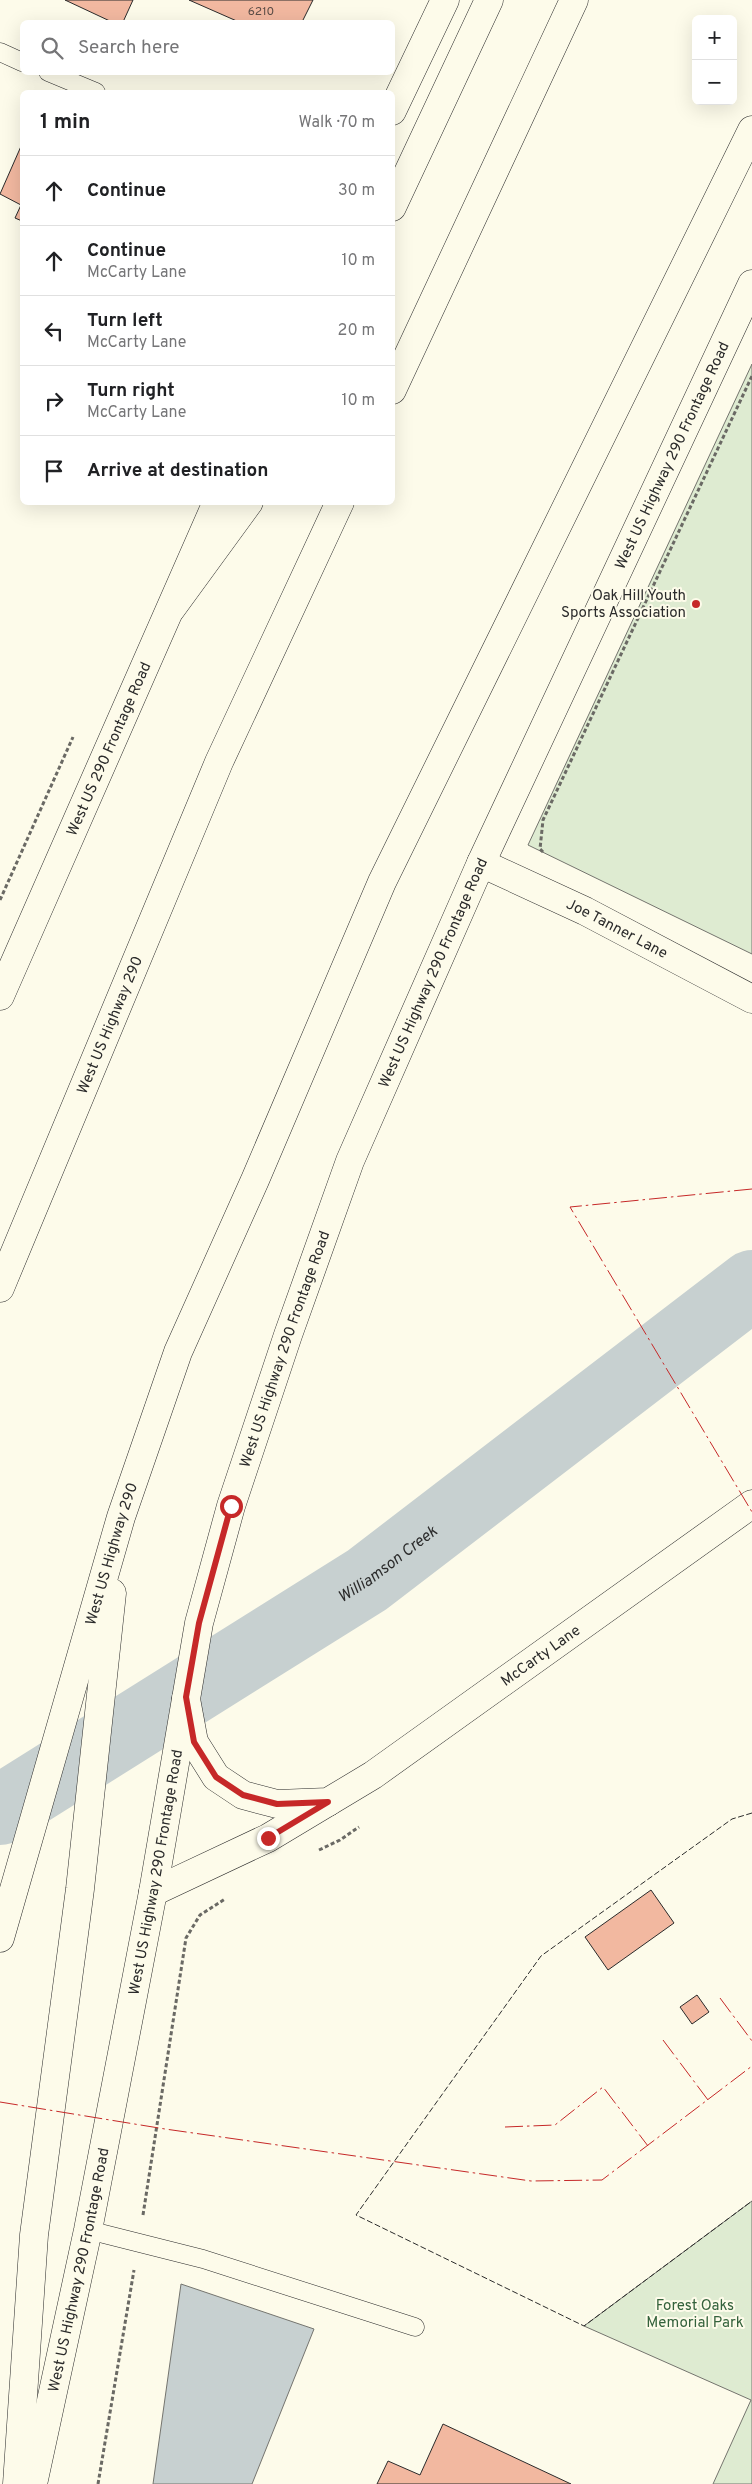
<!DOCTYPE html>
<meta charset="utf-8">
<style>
:root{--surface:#fff;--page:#f2f2f2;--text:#202124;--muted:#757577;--line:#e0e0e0}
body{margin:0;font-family:Overpass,sans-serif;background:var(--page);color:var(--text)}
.controls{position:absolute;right:15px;top:15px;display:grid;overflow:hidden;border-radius:8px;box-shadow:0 5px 20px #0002}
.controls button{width:45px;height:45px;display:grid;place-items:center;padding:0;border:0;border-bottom:1px solid var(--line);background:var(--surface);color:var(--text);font:25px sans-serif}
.stop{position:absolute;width:15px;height:15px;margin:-11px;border:4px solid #c62828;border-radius:50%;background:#fff}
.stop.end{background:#c62828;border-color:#fff;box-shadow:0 1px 5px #0008}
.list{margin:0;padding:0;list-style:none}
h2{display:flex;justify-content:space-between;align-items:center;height:65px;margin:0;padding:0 20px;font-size:21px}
h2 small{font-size:16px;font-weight:400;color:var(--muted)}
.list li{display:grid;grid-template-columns:32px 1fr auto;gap:15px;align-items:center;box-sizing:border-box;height:70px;padding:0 20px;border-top:1px solid var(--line)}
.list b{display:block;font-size:19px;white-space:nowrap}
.list p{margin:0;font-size:16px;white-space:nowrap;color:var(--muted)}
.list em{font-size:16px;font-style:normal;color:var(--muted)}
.icon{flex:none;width:28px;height:28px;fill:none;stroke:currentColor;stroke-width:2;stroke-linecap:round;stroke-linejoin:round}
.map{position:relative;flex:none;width:752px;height:2484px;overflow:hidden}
.search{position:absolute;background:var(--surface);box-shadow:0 5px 20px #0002;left:20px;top:20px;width:375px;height:55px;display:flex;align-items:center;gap:12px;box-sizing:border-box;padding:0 18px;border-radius:8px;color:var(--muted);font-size:19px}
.panel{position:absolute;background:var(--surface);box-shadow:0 5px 20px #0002;left:20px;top:90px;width:375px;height:415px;border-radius:8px}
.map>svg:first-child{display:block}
</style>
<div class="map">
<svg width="752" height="2484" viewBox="0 0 752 2484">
<rect width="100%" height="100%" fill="#fdfbea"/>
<path fill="#deebd1" stroke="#74746e" d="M 752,364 L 752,954 L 528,845 Z
M 752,2201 L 752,2484 L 713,2484 L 751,2400 L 584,2326 Z"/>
<path fill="#c7d0d0" stroke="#74746e" d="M 181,2284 L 314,2329 L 252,2484 L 153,2484 Z"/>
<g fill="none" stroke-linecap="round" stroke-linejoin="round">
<path stroke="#c7d0d0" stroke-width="70" id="s1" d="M 0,1810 L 367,1580 L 752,1285"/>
</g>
<path fill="#f2b8a0" stroke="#2b2b2b" d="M 65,0 L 133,0 L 123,22 L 112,22 Z
M 189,0 L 313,0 L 302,22 L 239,22 Z
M 22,144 L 22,221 L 15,218 L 21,205 L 0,194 Z
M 651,1890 L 674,1923 L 608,1970 L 585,1937 Z
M 697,1995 L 709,2012 L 692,2024 L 680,2007 Z
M 443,2424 L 571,2484 L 377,2484 L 388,2461 L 420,2475 Z"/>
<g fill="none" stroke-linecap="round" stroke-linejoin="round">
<g stroke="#2b2b2b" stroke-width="19">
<path id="service" d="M 0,52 L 22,62
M 48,72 L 96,92
M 88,2230 L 203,2259 L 415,2327"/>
</g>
<g stroke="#2b2b2b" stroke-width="29">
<g id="minor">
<path id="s2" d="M 481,863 L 585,911 L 752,999"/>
<path d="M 153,1892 L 268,1838 L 328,1802"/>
</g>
</g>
<g stroke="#2b2b2b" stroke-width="29">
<g id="tertiary">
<path id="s3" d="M 186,1699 L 194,1742 L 216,1777 L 243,1795 L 277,1804 L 328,1802 L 373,1775 L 752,1504"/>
</g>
</g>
<g stroke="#2b2b2b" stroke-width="29">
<g id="secondary">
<path d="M 392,111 L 445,0"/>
<path id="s4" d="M 0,996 L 217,502"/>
<path id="s5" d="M 33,2484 L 88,2230 L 153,1892 L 199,1623 L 231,1506 L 288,1335 L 350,1161 L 481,863 L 752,284"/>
</g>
</g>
<g stroke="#2b2b2b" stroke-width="29">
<g id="motorway">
<path d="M 392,207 L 489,0"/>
<path d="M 392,390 L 574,0"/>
<path d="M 171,609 L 249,502"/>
<path id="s6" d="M 0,1288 L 219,762 L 340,502"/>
<path id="s7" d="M 0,1938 L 121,1517 L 178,1352 L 255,1180 L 382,882 L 752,130"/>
<path d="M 17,2484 L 34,2235 L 80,1889 L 112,1593"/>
</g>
</g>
<path stroke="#6a6964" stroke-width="3" stroke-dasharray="4 2.5" stroke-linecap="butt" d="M 543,852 L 540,849 L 543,820 L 752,376
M 0,900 L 73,737
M 319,1850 L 340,1840 L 359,1827
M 143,2215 L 186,1938 L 200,1915 L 225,1899
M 98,2484 L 134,2270"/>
<use href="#service" stroke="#fdfbea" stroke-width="18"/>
<use href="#minor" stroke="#fdfbea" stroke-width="28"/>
<use href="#tertiary" stroke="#fdfbea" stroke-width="28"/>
<use href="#secondary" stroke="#fdfbea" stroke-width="28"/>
<use href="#motorway" stroke="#fdfbea" stroke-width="28"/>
<path stroke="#2b2b2b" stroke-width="1" stroke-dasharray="6 2.5" stroke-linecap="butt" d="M 752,1813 L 732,1819 L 541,1956 L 356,2215 L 584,2326 L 752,2201"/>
<path stroke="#c62828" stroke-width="1" stroke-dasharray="18 4 2.5 4" stroke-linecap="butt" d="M 752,1189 L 570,1207 L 752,1512
M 720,1998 L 752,2041
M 663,2040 L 708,2100
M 0,2102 L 165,2129 L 531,2181 L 602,2180 L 752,2066
M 505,2127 L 555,2125 L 603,2087 L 648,2146"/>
</g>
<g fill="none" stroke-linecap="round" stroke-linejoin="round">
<path stroke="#c62828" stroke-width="6" d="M 231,1506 L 199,1623 L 186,1697 L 194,1742 L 216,1777 L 243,1795 L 277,1804 L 328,1802 L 268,1838"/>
</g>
<circle fill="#c62828" stroke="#fdfbea" stroke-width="2" cx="696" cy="604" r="5"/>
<g text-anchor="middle" stroke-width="4" stroke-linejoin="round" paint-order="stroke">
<g font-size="12" fill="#5d4e48">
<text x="261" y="15">6210</text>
</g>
<g font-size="15" fill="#2b2b2b" stroke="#fdfbea">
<text dy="5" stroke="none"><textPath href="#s5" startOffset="2139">West US Highway 290 Frontage Road</textPath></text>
<text dy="5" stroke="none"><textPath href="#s4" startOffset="270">West US 290 Frontage Road</textPath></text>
<text dy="5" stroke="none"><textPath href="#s2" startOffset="151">Joe Tanner Lane</textPath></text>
<text dy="5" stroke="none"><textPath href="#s5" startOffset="1569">West US Highway 290 Frontage Road</textPath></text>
<text dy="5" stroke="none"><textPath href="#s6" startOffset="285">West US Highway 290</textPath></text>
<text dy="5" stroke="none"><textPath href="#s5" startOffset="1164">West US Highway 290 Frontage Road</textPath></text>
<text dy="5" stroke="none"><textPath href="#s7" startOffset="400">West US Highway 290</textPath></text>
<text dy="5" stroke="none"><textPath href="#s3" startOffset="462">McCarty Lane</textPath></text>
<text dy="5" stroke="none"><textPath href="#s5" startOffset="624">West US Highway 290 Frontage Road</textPath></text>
<text dy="5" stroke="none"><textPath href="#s5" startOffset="219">West US Highway 290 Frontage Road</textPath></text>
</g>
<g font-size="15" fill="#2b2b2b" stroke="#fdfbea" text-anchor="end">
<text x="686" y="600">Oak Hill Youth<tspan x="686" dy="17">Sports Association</tspan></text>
</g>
<g font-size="15" fill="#34623c" stroke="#fdfbea">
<text x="695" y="2310">Forest Oaks<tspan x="695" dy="17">Memorial Park</tspan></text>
</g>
<g font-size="16" font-style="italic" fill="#2b2b2b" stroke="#fdfbea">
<text dy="6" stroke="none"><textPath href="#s1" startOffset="459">Williamson Creek</textPath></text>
</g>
</g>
</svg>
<div class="controls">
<button>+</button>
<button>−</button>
</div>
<div class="stop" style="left:231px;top:1506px"></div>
<div class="stop end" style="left:268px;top:1838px"></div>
<div class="search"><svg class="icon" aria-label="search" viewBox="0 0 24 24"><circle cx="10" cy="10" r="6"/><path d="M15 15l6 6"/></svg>Search here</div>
<section class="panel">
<h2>1 min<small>Walk · 70 m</small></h2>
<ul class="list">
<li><svg class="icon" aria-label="ahead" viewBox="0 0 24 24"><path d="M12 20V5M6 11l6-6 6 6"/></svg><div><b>Continue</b></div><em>30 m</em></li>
<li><svg class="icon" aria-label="ahead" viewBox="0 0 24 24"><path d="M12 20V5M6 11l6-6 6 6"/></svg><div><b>Continue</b><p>McCarty Lane</p></div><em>10 m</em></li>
<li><svg class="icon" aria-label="left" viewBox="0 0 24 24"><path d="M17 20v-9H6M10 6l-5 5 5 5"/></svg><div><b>Turn left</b><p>McCarty Lane</p></div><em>20 m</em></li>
<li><svg class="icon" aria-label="right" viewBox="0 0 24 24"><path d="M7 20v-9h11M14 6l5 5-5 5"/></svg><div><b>Turn right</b><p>McCarty Lane</p></div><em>10 m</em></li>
<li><svg class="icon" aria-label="arrive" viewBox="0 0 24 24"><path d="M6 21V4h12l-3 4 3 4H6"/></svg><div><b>Arrive at destination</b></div></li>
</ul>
</section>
</div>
